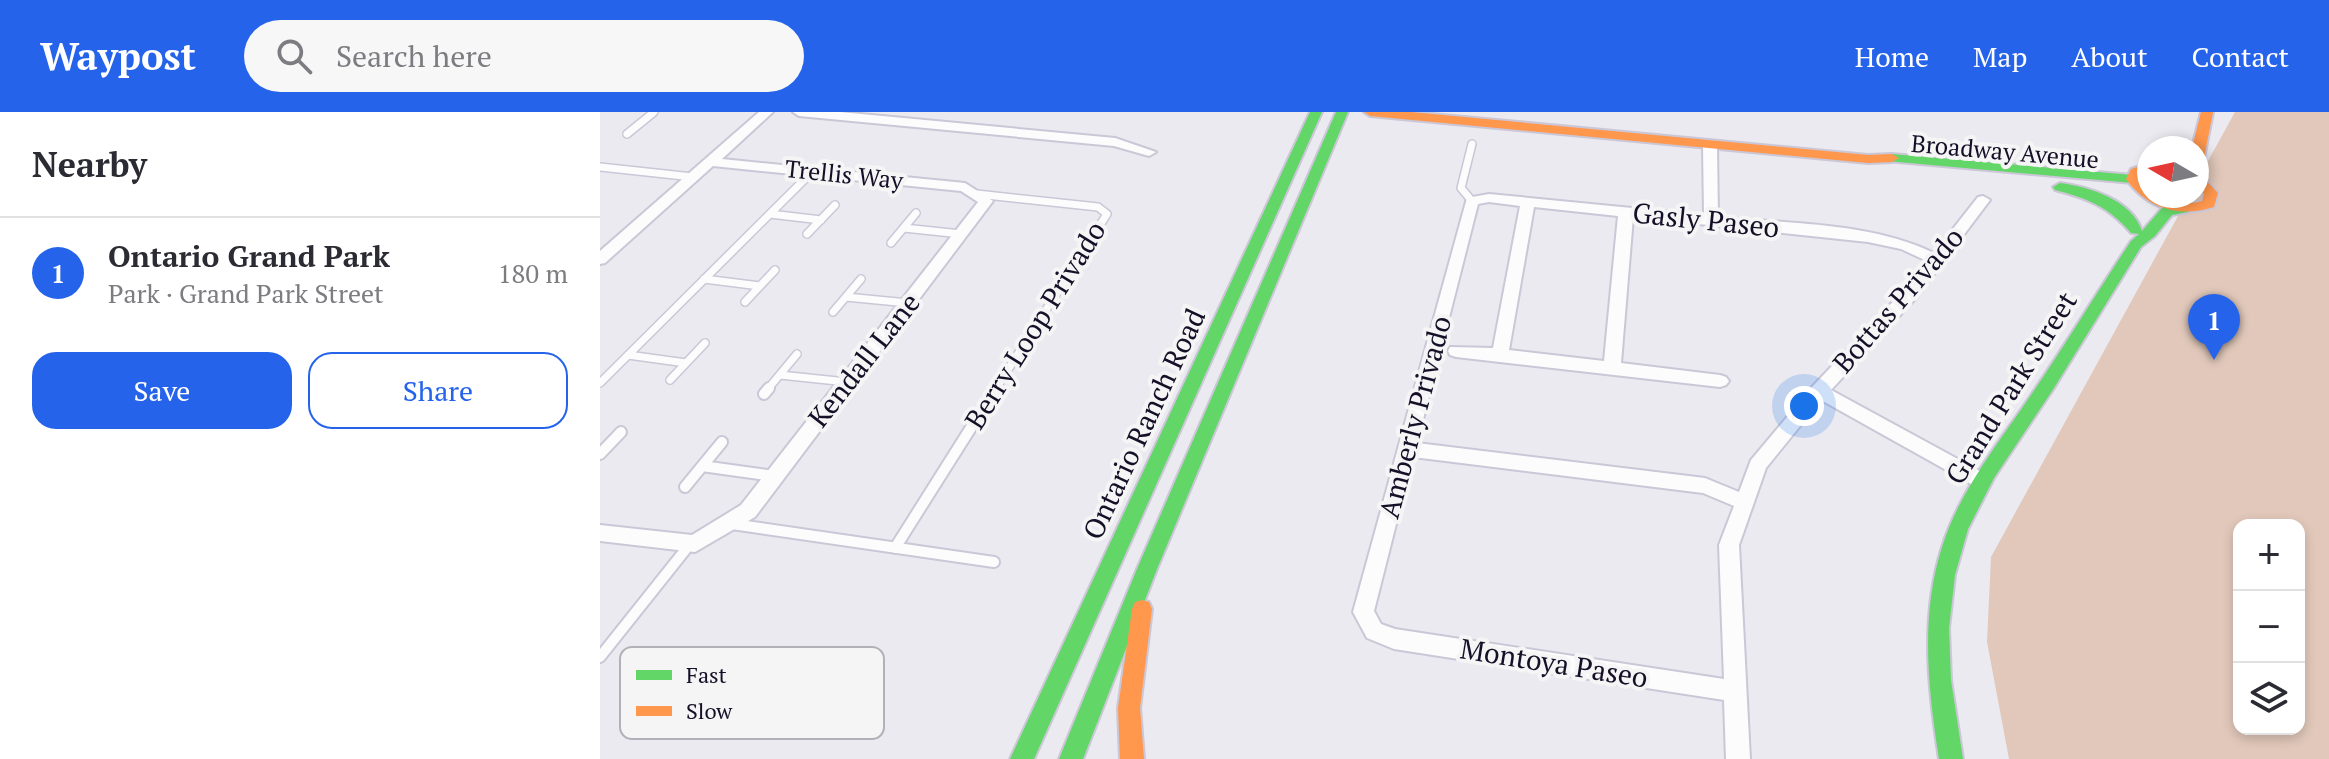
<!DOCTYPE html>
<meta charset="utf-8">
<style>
:root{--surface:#fff;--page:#f7f7f7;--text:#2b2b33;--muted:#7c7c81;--line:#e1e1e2;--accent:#2563eb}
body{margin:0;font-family:"PT Serif",serif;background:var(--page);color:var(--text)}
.controls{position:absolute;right:24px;bottom:24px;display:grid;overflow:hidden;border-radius:16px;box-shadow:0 4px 12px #0003}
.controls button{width:72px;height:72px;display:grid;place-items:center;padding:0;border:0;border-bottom:2px solid var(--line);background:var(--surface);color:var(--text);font:40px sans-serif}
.compass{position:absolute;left:1537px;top:24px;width:72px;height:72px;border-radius:50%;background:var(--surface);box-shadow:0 4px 12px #0003;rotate:279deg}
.you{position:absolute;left:1204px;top:294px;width:28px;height:28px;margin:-20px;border:6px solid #fff;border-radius:50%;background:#1a73e8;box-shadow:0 0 0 12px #1a73e833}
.badge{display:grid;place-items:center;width:52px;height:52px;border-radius:50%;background:var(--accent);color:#fff;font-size:26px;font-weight:700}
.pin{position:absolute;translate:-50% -66px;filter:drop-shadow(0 2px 4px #0008)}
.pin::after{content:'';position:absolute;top:42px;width:28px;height:24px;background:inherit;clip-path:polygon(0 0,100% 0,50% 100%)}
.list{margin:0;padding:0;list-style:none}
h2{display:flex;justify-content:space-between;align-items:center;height:104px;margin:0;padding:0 32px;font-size:34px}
h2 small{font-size:26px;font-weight:400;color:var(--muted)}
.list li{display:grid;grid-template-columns:52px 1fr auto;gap:24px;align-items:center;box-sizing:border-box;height:112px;padding:0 32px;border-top:2px solid var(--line)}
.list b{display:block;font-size:30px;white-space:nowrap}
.list p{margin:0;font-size:26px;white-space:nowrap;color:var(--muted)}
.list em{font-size:26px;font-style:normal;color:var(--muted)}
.actions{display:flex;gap:16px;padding:24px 32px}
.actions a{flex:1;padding:18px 0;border:2px solid var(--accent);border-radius:24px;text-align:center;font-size:28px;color:var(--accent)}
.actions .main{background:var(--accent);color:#fff}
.icon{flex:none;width:44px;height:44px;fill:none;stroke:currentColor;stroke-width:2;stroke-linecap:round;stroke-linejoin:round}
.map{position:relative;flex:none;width:1729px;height:647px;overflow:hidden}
header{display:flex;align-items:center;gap:48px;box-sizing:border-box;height:112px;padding:0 40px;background:var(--accent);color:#fff}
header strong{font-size:38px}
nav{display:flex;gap:44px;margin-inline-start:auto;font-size:28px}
.search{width:560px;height:72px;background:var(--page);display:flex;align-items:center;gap:20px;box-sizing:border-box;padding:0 28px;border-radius:44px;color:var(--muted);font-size:30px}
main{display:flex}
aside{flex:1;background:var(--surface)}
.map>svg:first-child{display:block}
</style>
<header>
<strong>Waypost</strong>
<div class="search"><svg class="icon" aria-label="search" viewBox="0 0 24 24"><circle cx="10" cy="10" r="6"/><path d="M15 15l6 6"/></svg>Search here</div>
<nav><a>Home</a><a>Map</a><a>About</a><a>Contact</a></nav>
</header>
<main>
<aside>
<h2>Nearby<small></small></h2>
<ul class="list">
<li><span class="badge">1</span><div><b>Ontario Grand Park</b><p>Park · Grand Park Street</p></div><em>180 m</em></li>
</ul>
<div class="actions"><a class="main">Save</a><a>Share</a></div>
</aside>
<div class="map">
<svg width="1729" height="647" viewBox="0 0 1729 647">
<rect width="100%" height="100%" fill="#ebeaf0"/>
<path fill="#e1c8ba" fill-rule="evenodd" d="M 1635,0 L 1729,0 L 1729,647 L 1409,647 L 1387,530 L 1391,445 L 1589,84 L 1597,84 L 1597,69 ZM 1639,413 L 1699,413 L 1699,617 L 1639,617 Z"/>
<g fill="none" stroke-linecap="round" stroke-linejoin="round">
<g stroke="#cbc7d7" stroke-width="10">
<path id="lane-far1" d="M 27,22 L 54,0
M 872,32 L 861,76 L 872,89
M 0,55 L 93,65
M 377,82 L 498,95 L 507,102 L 395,278
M 170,102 L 221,108
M 304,116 L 361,122
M 207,122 L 235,93
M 291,131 L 316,101
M 104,167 L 160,174
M 246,185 L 308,191
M 145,190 L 175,158
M 233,200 L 261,167
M 28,243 L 86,251
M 180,263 L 247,270
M 70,268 L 105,231
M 0,271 L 212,60
M 167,278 L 197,242"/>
</g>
<g stroke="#cbc7d7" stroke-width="14">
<path id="lane" d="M 164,282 L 169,276
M 0,342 L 21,320
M 102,354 L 174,364
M 85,375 L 122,330
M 132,412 L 394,450
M 295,436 L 396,276
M 0,545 L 90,432"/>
</g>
<g stroke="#cbc7d7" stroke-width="4">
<path id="street" d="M 159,0 L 173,0 L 122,47 L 365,71 L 393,89 L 155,405 L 95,440 L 0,429 L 0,413 L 92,423 L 141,393 L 378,90 L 361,79 L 113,54 L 5,151 L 0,152 L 0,139 Z
M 193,0 L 240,0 L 515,26 L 556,40 L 549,44 L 514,34 L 199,4 Z
M 1110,28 L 1117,32 L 1118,105 C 1189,112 1269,110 1334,141 L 1378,85 L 1383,84 L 1390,88 L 1317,185 L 1231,278 L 1387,363 L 1389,368 L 1387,373 L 1373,373 L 1221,288 L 1166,356 L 1139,433 L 1150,647 L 1126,647 L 1124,588 L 794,537 L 767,526 L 753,500 L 867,86 L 889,82 L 1104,103 L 1103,32 ZM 889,90 L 920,94 L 893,236 L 850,235 L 848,239 L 850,243 L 856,245 L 1120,275 L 1126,273 L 1129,269 L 1126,265 L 1120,263 L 1021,251 L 1033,105 L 1268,130 L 1301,137 L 1327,149 L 1305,177 L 1213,274 L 1151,348 L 1139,380 L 1105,366 L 817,331 L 878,92 ZM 934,95 L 1018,104 L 1004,249 L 909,238 ZM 813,345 L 1103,381 L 1134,394 L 1119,433 L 1124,567 L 795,517 L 781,512 L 774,499 Z"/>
</g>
<g stroke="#cbc7d7" stroke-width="4">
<path id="fast" d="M 710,0 L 722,0 L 434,647 L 410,647 Z
M 736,0 L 748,0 L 557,457 L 483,647 L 459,647 L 537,457 Z
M 1292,42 L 1533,63 L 1540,67 L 1533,71 L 1287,49 L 1287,43 Z
M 1460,71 C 1490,75 1532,88 1542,119 L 1562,96 L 1583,92 L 1590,97 L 1588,100 L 1572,103 L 1555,124 L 1541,135 L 1454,276 L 1394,366 L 1368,417 L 1355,463 L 1349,516 L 1351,568 L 1363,647 L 1339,647 C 1328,577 1320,504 1342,435 C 1360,378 1398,332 1431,283 C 1466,232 1497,180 1531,129 L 1539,122 L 1531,121 C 1509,95 1487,86 1455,78 L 1453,75 Z"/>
</g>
<g stroke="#cbc7d7" stroke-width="4">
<path id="slow" d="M 764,0 L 811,0 L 1268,43 L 1292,42 L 1299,46 L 1292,50 L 1268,51 L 770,4 Z
M 1601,0 L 1613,0 L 1604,46 L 1597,50 L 1597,36 L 1592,36 Z
M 1549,51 L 1549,60 L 1540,67 L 1549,76 L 1549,84 C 1568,84 1582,95 1602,89 L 1604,82 L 1597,75 L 1597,63 L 1602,64 L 1618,81 L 1614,95 C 1579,106 1548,97 1526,67 L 1531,57 Z
M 542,488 L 549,490 L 552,497 L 540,596 L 544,647 L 520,647 L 518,596 L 532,497 L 535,490 Z"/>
</g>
<use href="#lane-far1" stroke="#fcfcfd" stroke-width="7"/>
<use href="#lane" stroke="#fcfcfd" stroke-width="10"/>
<use href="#street" fill="#fcfcfd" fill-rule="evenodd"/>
<use href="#fast" fill="#63d668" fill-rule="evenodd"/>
<use href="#slow" fill="#ff974d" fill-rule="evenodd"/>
</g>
<path fill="#a3b4b1" d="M 246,557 L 234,577 L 203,572 L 189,562 Z"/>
<path fill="#859290" d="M 233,546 L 246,557 L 234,577 L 221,566 Z"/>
<g text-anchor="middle" stroke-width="8" stroke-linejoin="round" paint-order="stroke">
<g font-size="24" fill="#160f28" stroke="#f5f5f5">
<text transform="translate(1405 40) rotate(5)" y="8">Broadway Avenue</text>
<text transform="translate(244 63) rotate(6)" y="8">Trellis Way</text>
</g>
<g font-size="28" fill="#160f28" stroke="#f5f5f5">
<text transform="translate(1106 108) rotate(6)" y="10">Gasly Paseo</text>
<text transform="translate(1298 188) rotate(-49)" y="10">Bottas Privado</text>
<text transform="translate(435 213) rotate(-58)" y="10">Berry Loop Privado</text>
<text transform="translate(264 248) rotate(-52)" y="10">Kendall Lane</text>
<text transform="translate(1411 276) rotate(-58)" y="10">Grand Park Street</text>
<text transform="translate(815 305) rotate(-75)" y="10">Amberly Privado</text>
<text transform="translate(544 312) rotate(-65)" y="10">Ontario Ranch Road</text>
<text transform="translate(954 551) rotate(9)" y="10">Montoya Paseo</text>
</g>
</g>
<rect x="20" y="535" width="264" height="92" rx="12" fill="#f5f5f5" stroke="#b2b0b8" stroke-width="2"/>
<rect x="36" y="558" width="36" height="10" fill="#63d668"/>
<rect x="36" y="594" width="36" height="10" fill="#ff974d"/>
<g font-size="22" fill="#160f28">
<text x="86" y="571">Fast</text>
<text x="86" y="607">Slow</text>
</g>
</svg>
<div class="controls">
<button>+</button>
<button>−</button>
<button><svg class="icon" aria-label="layers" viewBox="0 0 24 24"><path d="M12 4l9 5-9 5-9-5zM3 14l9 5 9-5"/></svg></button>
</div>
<svg class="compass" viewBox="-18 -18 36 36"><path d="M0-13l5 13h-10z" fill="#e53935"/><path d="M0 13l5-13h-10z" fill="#7c7c81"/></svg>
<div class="you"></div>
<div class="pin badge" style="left:1614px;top:248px">1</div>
</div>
</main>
